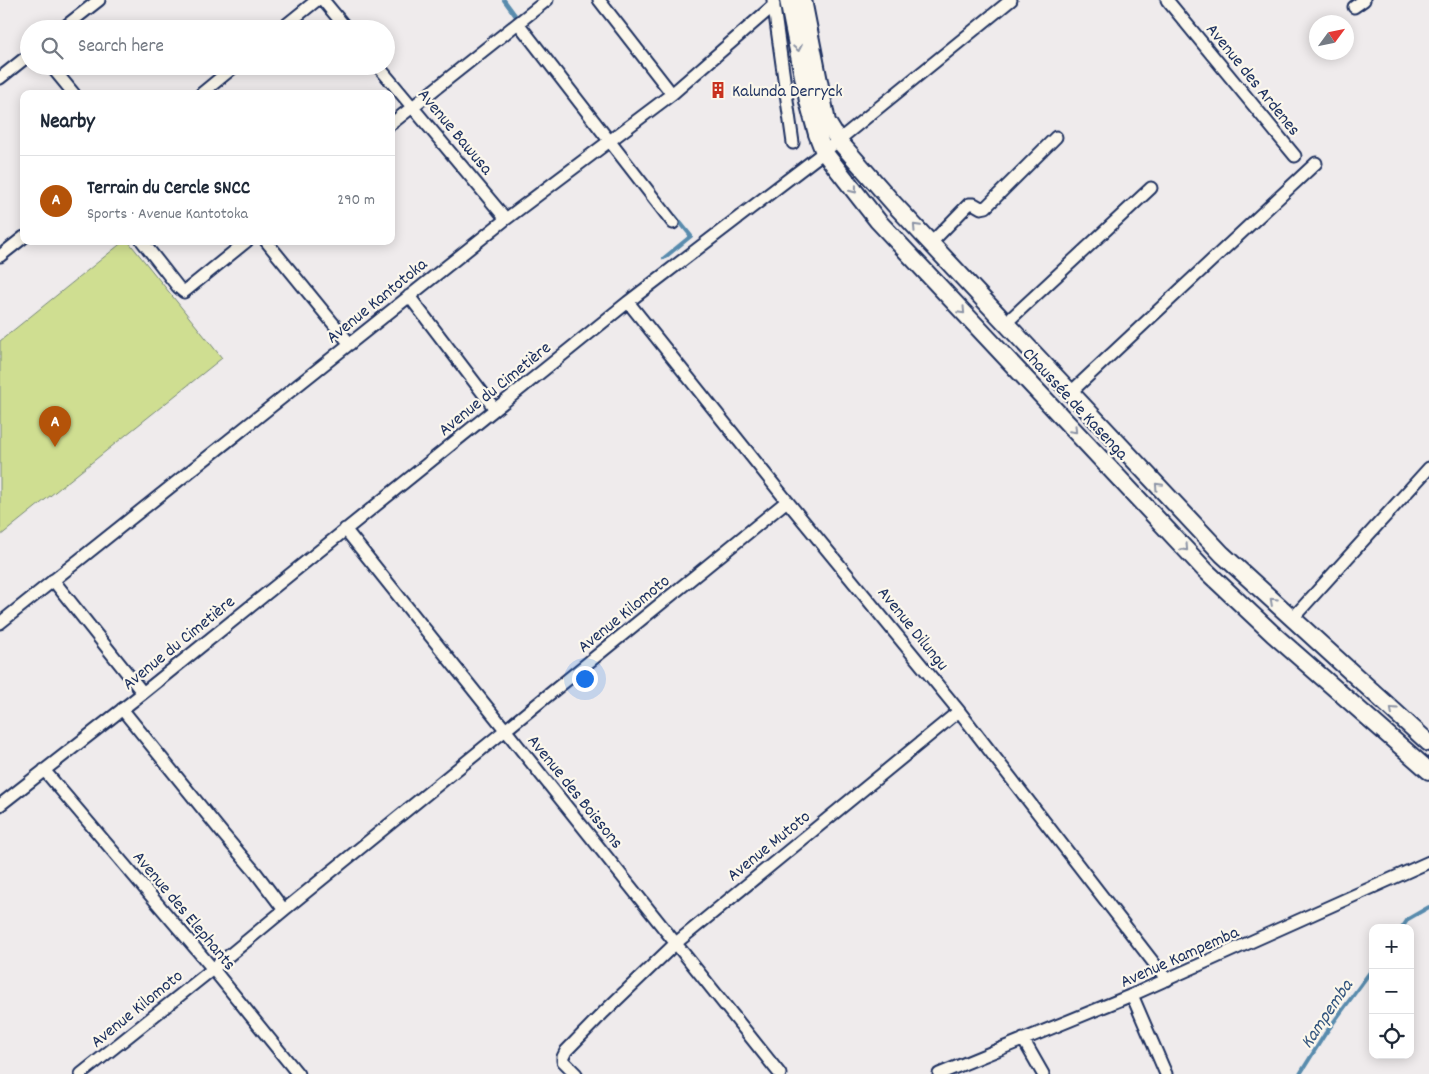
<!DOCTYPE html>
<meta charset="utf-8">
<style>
:root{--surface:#fff;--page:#f6f6f7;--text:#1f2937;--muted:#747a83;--line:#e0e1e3;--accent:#b45309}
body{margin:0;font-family:Dekko,sans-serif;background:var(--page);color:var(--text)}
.controls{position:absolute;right:15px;bottom:15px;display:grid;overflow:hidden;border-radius:10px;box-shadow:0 2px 12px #0003}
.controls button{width:45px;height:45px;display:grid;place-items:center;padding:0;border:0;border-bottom:1px solid var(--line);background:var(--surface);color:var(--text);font:25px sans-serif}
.compass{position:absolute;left:1309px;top:15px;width:45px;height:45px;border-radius:50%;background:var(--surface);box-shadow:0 2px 12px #0003;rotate:57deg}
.you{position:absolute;left:584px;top:678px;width:18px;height:18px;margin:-12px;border:4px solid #fff;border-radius:50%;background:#1a73e8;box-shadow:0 0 0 8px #1a73e833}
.badge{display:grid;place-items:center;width:32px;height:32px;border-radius:50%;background:var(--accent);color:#fff;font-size:16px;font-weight:700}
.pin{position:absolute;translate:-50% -41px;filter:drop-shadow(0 1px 2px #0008)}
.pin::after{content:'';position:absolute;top:26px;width:18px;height:15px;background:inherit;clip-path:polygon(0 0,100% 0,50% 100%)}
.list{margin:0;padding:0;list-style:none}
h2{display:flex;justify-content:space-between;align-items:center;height:65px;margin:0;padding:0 20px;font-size:21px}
h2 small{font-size:16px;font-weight:400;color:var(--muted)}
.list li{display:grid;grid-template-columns:32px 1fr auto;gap:15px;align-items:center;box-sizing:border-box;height:90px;padding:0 20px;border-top:1px solid var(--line)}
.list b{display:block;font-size:19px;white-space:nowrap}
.list p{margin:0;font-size:16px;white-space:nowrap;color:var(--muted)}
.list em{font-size:16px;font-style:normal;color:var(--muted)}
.icon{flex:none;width:28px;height:28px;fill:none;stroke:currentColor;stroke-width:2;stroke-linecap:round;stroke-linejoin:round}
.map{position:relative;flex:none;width:1429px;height:1074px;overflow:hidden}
.search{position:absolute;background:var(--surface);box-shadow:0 2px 12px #0003;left:20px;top:20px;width:375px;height:55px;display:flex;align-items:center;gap:12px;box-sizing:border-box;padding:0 18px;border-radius:28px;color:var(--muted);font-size:19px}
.panel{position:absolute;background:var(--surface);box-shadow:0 2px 12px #0003;left:20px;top:90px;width:375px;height:155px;border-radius:10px}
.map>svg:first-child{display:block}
</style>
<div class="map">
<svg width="1429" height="1074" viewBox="0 0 1429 1074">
<rect width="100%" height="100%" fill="#efebec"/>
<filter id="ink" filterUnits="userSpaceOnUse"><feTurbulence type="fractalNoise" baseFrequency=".02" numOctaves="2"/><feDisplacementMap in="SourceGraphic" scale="10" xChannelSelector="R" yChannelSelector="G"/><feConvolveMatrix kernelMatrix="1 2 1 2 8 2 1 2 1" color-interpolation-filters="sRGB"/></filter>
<g filter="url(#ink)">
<path fill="#cfde91" stroke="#758678" d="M 124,241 L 128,241 L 222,358 L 0,536 L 0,341 Z"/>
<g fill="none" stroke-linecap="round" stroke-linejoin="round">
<path stroke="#588bad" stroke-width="4" d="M 504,0 L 515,15
M 664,258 L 691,236 L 675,216
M 1402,928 L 1408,919 L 1429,907
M 1300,1074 L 1325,1034 L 1373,968"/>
<g stroke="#1b2f5e" stroke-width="15">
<path id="street" d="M 323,0 L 347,29
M 599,0 L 672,94
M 773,0 L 793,143
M 1167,0 L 1295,156
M 1354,7 L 1364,0
M 518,23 L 673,223
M 62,29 L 99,0
M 281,29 L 317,0
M 51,66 L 74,94
M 378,66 L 506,219
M 0,78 L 29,55
M 201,94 L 235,66
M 391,124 L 547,0
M 142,241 L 178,287 L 184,292 L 247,241
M 266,241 L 350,344
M 931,243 L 969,204 L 974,204 L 981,208 L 986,207 L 1056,137
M 0,256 L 24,237
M 409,296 L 495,409
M 628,302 L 787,501 L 959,711 L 1167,980
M 1006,323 L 1151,188
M 1071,392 L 1316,163
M 345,529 L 780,1074
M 53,580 L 143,693
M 1292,619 L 1429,468
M 0,623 L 506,219 L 672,94 L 774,5
M 44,770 L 213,969 L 298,1074
M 0,805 L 143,693 L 628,302 L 824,152 L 1011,0
M 284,910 L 787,501
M 1132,995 L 1166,1074
M 1023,1039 L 1043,1074
M 81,1074 L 209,972 L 284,910 L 256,873 L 223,834 L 122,709
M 576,1074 L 563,1061 L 563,1057 L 566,1051 L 604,1012 L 676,943 L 959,711
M 939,1074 L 1132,995 L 1429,862"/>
</g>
<g stroke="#1b2f5e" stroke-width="20">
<path id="secondary" d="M 788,0 L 808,101 L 817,134 L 824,152 L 878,221 L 1205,570 L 1273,634 L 1429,771
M 803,0 L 827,122 L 838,140 L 894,204 L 1222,554 L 1429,743"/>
</g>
<use href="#street" stroke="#fbf7ec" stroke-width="11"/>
<use href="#secondary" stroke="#fbf7ec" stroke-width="16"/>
</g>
<defs><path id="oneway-chevron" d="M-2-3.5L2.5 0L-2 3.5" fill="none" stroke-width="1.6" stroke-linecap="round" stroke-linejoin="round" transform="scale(1.25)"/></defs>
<g stroke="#8b93a5">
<use href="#oneway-chevron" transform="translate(798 48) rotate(79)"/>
<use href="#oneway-chevron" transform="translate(854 190) rotate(52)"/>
<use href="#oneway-chevron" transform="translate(916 227) rotate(-133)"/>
<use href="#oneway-chevron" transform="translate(962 311) rotate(47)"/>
<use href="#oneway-chevron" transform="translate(1074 430) rotate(47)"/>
<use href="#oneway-chevron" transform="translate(1158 486) rotate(-133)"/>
<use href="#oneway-chevron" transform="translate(1185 548) rotate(47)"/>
<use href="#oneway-chevron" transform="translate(1273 601) rotate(-137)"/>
<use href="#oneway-chevron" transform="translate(1393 710) rotate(-138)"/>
</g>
</g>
<defs>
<g id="building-bare" transform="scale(1.35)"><path d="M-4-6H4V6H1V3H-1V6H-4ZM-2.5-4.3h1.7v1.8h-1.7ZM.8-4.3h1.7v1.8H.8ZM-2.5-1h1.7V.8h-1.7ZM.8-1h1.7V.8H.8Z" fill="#c8321e" stroke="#fbf7ec" stroke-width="2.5" paint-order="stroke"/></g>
</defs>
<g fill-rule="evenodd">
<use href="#building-bare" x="718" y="90"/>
</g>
<g text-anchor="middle" stroke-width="4.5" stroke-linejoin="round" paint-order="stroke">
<g font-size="18" fill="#1b2f5e" stroke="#fbf7ec">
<text transform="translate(1254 79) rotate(51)" y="6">Avenue des Ardenes</text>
<text transform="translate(456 131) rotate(50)" y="6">Avenue Bawusa</text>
<text transform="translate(376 300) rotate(-39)" y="6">Avenue Kantotoka</text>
<text transform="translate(494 388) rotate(-39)" y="6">Avenue du Cimetière</text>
<text transform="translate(1076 403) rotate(47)" y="6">Chaussée de Kasenga</text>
<text transform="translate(623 613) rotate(-39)" y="6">Avenue Kilomoto</text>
<text transform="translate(914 628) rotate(51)" y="6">Avenue Dilungu</text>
<text transform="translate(178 642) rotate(-39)" y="6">Avenue du Cimetière</text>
<text transform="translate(576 791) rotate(51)" y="6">Avenue des Boissons</text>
<text transform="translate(768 845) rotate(-39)" y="6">Avenue Mutoto</text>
<text transform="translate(185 910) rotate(50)" y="6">Avenue des Elephants</text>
<text transform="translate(1179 956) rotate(-24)" y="6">Avenue Kampemba</text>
<text transform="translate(136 1008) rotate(-39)" y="6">Avenue Kilomoto</text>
</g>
<g font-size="18" fill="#1b2f5e" stroke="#fbf7ec" text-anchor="start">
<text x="732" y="96">Kalunda Derryck</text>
</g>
<g font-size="19" font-style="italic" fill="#34567f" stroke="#fbf7ec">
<text transform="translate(1325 1013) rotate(-56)" y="7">Kampemba</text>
</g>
</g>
</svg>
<div class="controls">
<button>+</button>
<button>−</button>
<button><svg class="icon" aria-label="locate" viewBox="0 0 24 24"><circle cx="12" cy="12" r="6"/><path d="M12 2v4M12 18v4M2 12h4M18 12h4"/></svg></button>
</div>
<svg class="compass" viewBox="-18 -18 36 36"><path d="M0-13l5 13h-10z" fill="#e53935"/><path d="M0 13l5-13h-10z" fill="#747a83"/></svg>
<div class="you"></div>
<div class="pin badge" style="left:55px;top:447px">A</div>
<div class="search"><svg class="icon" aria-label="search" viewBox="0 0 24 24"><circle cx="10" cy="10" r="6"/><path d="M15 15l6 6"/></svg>Search here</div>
<section class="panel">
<h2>Nearby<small></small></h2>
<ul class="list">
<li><span class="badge">A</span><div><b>Terrain du Cercle SNCC</b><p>Sports · Avenue Kantotoka</p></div><em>290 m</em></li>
</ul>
</section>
</div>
